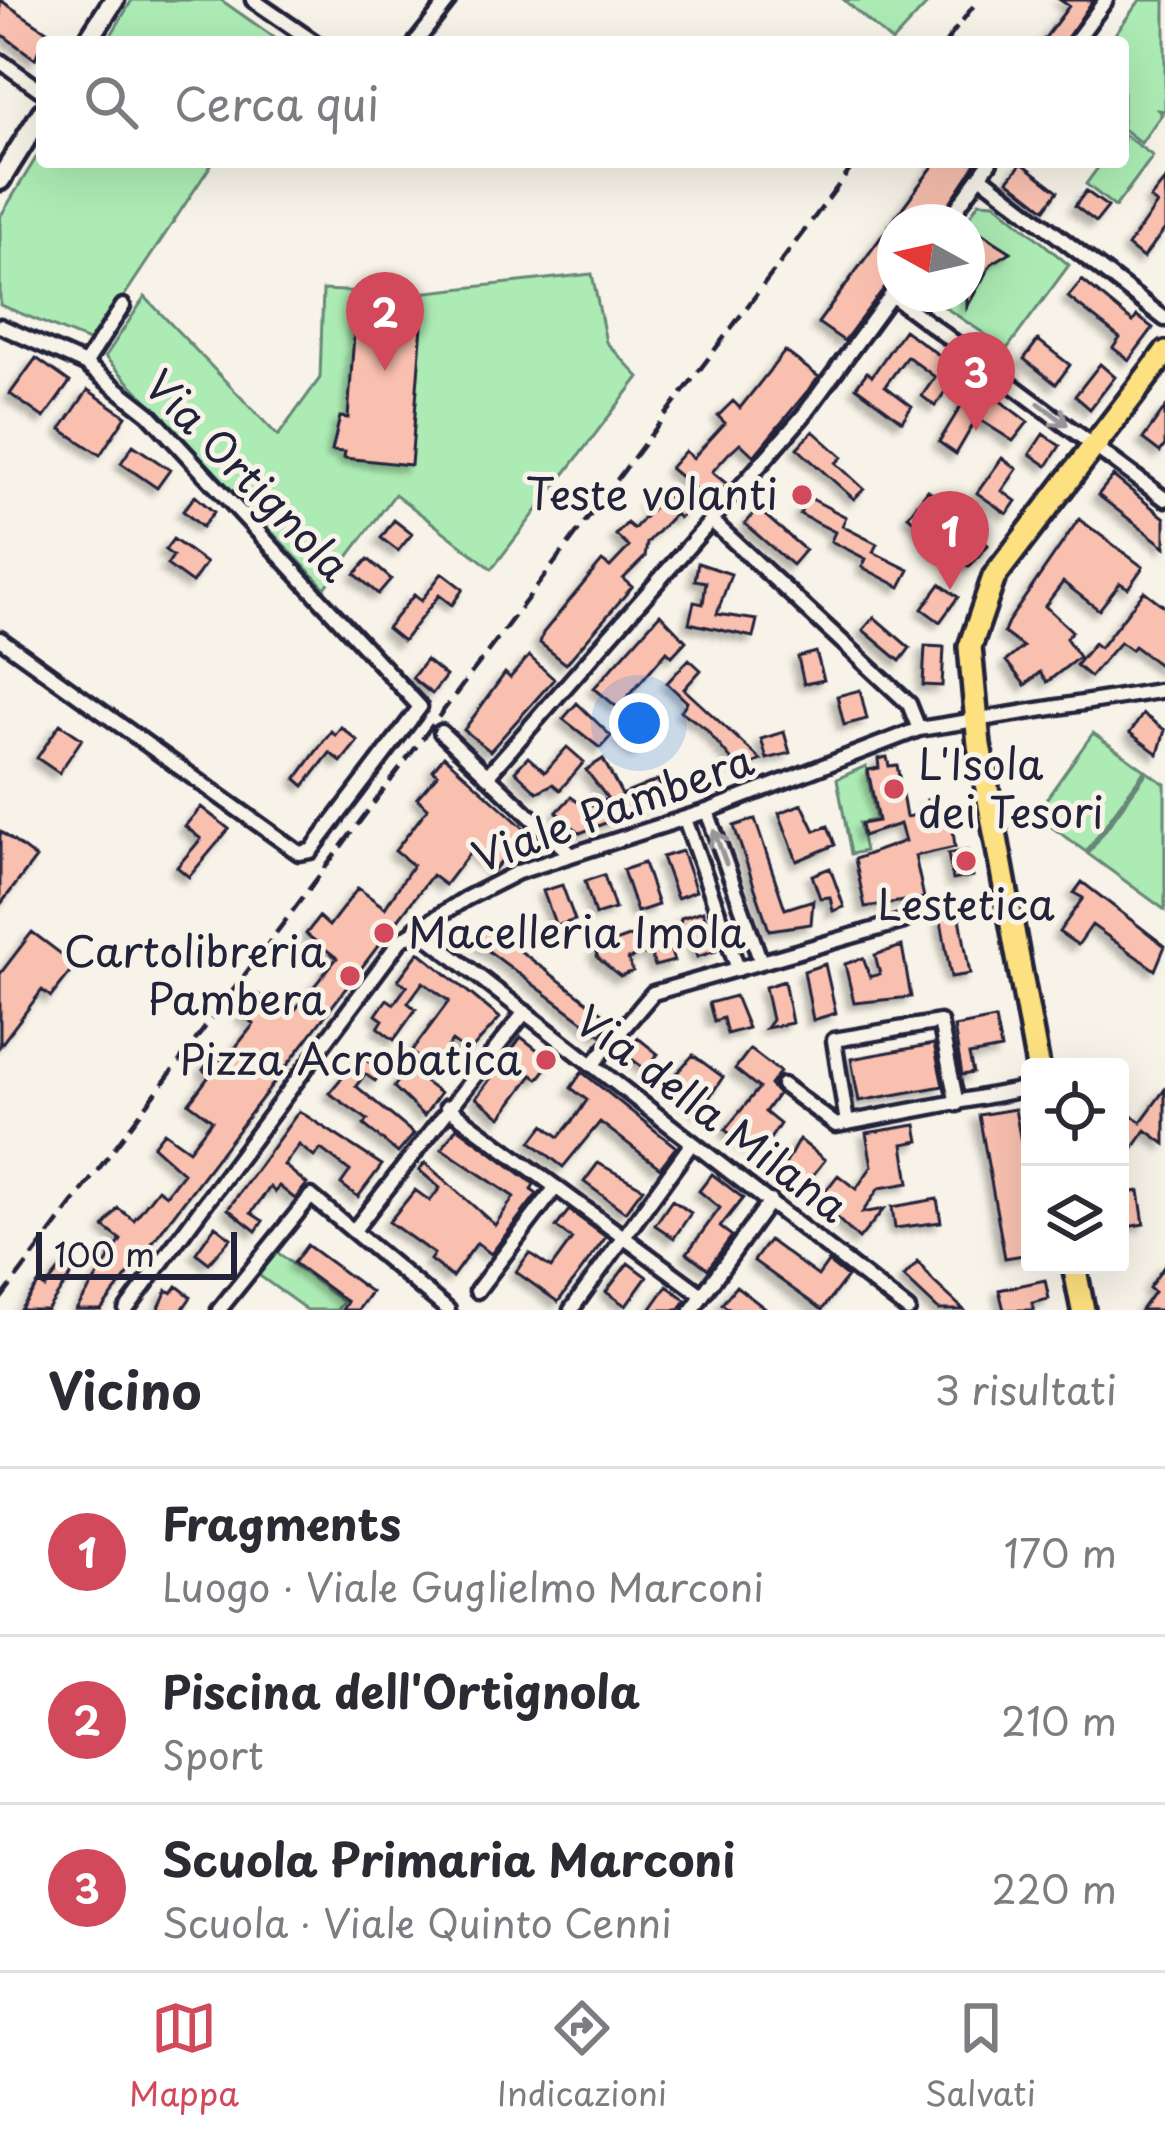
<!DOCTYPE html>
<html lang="it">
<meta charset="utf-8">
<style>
:root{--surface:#fff;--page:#f2f2f3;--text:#2b2b33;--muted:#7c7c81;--line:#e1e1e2;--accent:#d1495b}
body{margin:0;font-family:"Playpen Sans",sans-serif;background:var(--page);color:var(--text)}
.controls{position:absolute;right:36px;bottom:36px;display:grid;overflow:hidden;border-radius:12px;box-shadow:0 12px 48px #0002}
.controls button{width:108px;height:108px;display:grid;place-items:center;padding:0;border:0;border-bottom:3px solid var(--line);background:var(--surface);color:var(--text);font:60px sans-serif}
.compass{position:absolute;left:877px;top:204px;width:108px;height:108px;border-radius:50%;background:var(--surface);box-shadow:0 12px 48px #0002;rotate:278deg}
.scale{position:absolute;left:36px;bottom:30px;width:201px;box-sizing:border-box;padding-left:12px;border:6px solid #22223b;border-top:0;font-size:33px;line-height:42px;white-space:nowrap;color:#22223b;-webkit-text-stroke:9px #f7f3e8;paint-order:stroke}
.you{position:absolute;left:639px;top:723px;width:42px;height:42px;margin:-30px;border:9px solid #fff;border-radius:50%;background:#1a73e8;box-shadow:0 0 0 18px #1a73e833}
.badge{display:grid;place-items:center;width:78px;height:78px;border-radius:50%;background:var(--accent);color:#fff;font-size:39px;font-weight:700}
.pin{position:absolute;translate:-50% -99px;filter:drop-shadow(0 3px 6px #0008)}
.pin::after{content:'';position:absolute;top:63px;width:42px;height:36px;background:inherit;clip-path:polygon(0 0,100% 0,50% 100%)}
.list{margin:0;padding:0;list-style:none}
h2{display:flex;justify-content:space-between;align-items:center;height:156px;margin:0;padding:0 48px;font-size:51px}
h2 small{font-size:39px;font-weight:400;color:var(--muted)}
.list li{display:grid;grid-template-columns:78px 1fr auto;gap:36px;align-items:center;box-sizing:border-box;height:168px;padding:0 48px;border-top:3px solid var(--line)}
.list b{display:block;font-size:45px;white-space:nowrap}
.list p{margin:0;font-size:39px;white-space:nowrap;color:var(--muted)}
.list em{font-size:39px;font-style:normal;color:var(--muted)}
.icon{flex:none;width:66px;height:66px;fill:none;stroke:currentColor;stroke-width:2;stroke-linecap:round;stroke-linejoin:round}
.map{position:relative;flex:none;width:1165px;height:1310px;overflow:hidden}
.search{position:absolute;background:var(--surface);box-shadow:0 12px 48px #0002;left:36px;right:36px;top:36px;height:132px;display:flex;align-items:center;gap:30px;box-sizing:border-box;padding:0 42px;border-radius:12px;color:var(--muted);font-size:45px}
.sheet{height:660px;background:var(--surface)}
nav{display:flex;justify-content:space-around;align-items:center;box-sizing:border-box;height:168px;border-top:3px solid var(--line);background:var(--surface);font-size:33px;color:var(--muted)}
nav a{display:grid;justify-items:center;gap:6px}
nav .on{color:var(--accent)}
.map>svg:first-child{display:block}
</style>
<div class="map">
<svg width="1165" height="1310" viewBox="0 0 1165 1310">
<defs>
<filter id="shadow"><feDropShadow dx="-5.5" dy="5.5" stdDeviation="3" flood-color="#0004"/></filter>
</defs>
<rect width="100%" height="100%" fill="#f7f3e8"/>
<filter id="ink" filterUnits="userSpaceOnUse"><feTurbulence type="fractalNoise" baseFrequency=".00833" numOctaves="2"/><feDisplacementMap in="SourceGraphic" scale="24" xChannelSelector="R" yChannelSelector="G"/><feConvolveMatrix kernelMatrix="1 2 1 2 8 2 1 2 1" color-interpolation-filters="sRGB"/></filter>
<g filter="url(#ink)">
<path fill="#acecb4" stroke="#678778" stroke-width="3" d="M 132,0 L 221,0 L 281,42 L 107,42 Z
M 844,0 L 931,0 L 892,42 Z
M 1140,0 L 1165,0 L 1165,111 L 1158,110 L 1162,114 L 1141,143 L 1123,129 L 1123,42 L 1109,42 Z
M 1123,134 L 1153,156 L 1115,207 L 1086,184 L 1102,162 L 1123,162 Z
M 42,148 L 42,162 L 213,162 L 93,343 L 0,305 L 0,217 Z
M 979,202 L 995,203 L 1069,265 L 1007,349 L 925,294 L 967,294 L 966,222 Z
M 592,274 L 606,342 L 639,377 L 492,569 L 395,494 L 325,588 L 105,357 L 145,297 L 278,436 L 320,378 L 323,290 L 410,294 Z
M 1093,733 L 1145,770 L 1086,852 L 1035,815 Z
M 866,766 L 876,820 L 859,823 L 865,851 L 851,854 L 837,779 Z
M 1147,772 L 1165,784 L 1165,910 L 1088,854 Z
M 274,1250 L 343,1302 L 337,1310 L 307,1310 L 257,1274 Z"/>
<path fill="#f9c0af" stroke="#22223b" stroke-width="3" filter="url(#shadow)" d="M 0,0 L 53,35 L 42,42 L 35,59 L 0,33 Z
M 1060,0 L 1093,0 L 1065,42 L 1042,42 L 1069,6 Z
M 936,162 L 977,162 L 937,222 L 895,222 L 895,274 L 844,341 L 818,323 Z
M 1022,163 L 1058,191 L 1045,209 L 1008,180 Z
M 1165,180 L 1165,229 L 1143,258 L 1128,246 L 1157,204 L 1150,199 Z
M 1086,191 L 1108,207 L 1096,222 L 1075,206 Z
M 975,229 L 1011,252 L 991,264 L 967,307 L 967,240 Z
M 1082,280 L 1133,322 L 1137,316 L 1153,328 L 1129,360 L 1113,348 L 1120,338 L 1068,297 Z
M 355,321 L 422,325 L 411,465 L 344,458 L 345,452 L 332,451 L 340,417 L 348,418 Z
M 904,330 L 960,370 L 935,406 L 922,396 L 935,377 L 907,356 L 885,386 L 912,406 L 902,421 L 856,387 L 867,372 L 872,376 Z
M 1038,340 L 1070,365 L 1056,384 L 1024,359 Z
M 785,351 L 819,377 L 754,456 L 740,443 L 729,453 L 712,472 L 727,484 L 712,503 L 670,468 L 685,451 L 693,458 L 725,423 L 718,416 L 733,401 L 740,408 Z
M 36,358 L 70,382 L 44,418 L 10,394 Z
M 1100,364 L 1115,377 L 1090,409 L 1075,396 Z
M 88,390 L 126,416 L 100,455 L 61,429 Z
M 986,390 L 1028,422 L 1013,441 L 977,418 L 956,454 L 939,442 L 969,393 Z
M 1165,408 L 1165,445 L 1160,452 L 1143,439 Z
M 813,431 L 842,457 L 836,463 L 864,489 L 854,499 L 797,448 Z
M 1043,434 L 1060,446 L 1047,466 L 1030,454 Z
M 133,445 L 170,470 L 157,488 L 121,463 Z
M 1002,458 L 1017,469 L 1002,491 L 1016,501 L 1007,514 L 977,493 Z
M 1113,476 L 1165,518 L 1165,547 L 1098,495 Z
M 657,490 L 688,509 L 679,518 L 675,514 L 647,543 L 645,557 L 623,579 L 632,587 L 566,664 L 540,643 L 543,633 L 602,561 L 610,567 L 629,547 L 616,535 L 627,523 L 634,529 L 652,509 L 645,503 Z
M 928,490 L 988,545 L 969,567 L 908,516 Z
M 195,496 L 214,512 L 202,527 L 183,511 Z
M 808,497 L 846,517 L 842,526 L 877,544 L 873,552 L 909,570 L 900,587 L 862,567 L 866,559 L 831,541 L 835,532 L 800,514 Z
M 758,509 L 805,550 L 792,565 L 745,524 Z
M 1079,519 L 1143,567 L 1128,588 L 1120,583 L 1099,610 L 1063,582 L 1045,606 L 1072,631 L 1066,638 L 1079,657 L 1047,682 L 1040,672 L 1025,685 L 1006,661 L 1023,647 L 1004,633 L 1008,622 Z
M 394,520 L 412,534 L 398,551 L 381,538 Z
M 173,539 L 206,563 L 192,583 L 167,565 L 173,556 L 165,550 Z
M 368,559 L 391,579 L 378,594 L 355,574 Z
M 698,563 L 731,574 L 717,614 L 757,620 L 753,637 L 689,623 L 694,602 L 703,604 L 706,582 L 695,580 Z
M 442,573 L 463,589 L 452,605 L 439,595 L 403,641 L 387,628 L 414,595 L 421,601 Z
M 940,584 L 958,597 L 940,622 L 922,609 Z
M 1144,591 L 1165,607 L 1165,669 L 1134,646 L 1131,650 L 1120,642 L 1090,677 L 1076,665 L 1094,643 L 1100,648 Z
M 660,614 L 686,641 L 672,656 L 667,651 L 618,708 L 594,688 Z
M 874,617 L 910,648 L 900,661 L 863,630 Z
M 925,646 L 944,647 L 942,686 L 923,685 Z
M 816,652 L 824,680 L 804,684 L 798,657 Z
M 529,656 L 554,679 L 490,751 L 464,730 L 505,673 L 510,678 Z
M 689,659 L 701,670 L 684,689 L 761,760 L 740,770 L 705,728 L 681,711 L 687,702 L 667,683 Z
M 426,660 L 446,676 L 432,694 L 412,678 Z
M 860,690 L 867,719 L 844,725 L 837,696 Z
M 577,703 L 611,736 L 600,748 L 563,719 Z
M 638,714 L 646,742 L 636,753 L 617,736 Z
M 1143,714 L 1165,730 L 1158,754 L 1130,733 Z
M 60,724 L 82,739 L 59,773 L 37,758 Z
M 341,727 L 358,741 L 341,762 L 330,753 L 304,786 L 296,779 L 331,731 L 335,735 Z
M 784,732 L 790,753 L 767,759 L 761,739 Z
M 567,747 L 584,762 L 560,790 L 553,784 L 537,792 L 515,771 L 528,757 L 545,772 Z
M 444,756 L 536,839 L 519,858 L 510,850 L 494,870 L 472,850 L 445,885 L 432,875 L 101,1310 L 76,1310 L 121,1240 L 104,1227 L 118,1208 L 134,1220 L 158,1189 L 166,1195 L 183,1173 L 153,1146 L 164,1132 L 189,1150 L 212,1120 L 189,1103 L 210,1075 L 203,1070 L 214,1055 L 224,1062 L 254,1024 L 241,1015 L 256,993 L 290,1016 L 337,958 L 306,934 L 319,917 L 329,926 L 358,888 L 385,908 L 413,865 L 395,851 L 428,808 L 417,798 L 438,774 L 433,770 Z
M 887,757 L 889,766 L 897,765 L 906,817 L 928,813 L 927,800 L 938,801 L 951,812 L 955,847 L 915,856 L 924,898 L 865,907 L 855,859 L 905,841 L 900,824 L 863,836 L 861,824 L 878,821 L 868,770 L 879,768 L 878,759 Z
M 603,759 L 622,795 L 658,780 L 664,800 L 580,833 L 557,812 L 571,797 L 585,807 L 608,799 L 586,770 Z
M 802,804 L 815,831 L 828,826 L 835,845 L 797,861 L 779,813 Z
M 201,807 L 229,829 L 189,877 L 177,867 L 201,839 L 185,826 Z
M 755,819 L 785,909 L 813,900 L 811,924 L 769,930 L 734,826 Z
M 0,831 L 36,858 L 0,905 Z
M 968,850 L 973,876 L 953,880 L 948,854 Z
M 682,851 L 696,891 L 677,898 L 662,857 Z
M 644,863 L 658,905 L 637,912 L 623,870 Z
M 830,868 L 844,907 L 833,911 L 830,897 L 820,898 L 812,875 Z
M 604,875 L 615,909 L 595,915 L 585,881 Z
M 1082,882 L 1165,946 L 1155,970 L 1092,925 L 1078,945 L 1059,932 L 1083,898 L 1074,893 Z
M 562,885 L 575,920 L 556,926 L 543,891 Z
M 703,911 L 716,951 L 697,957 L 688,928 L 679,930 L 681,918 Z
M 959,912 L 970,974 L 951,977 L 940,915 Z
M 486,925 L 612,1020 L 601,1035 L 475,941 Z
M 662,925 L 674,961 L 655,966 L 650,952 L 628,959 L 633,971 L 620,976 L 598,958 L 595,949 Z
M 32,932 L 76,965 L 51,997 L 42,990 L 0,1046 L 0,974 Z
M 902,946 L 911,997 L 854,1003 L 845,964 L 863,958 L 870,977 L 880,974 L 875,955 Z
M 419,952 L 500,1018 L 468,1053 L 452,1041 L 422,1080 L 440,1093 L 424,1116 L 394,1087 L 416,1056 L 411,1052 L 449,1001 L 423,982 L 408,1003 L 416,1009 L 394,1040 L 378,1028 L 383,1020 L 376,1015 L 387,999 L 394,1004 L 407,986 L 398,980 Z
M 825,964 L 836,1013 L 813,1020 L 804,971 Z
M 784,981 L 792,1023 L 766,1028 L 772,1020 L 765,987 Z
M 735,996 L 748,1028 L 727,1034 L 723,1018 L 714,1021 L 709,1003 Z
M 995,1019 L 1001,1049 L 969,1055 L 973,1073 L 962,1075 L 954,1027 Z
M 521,1037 L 552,1061 L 538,1079 L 532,1075 L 501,1117 L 476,1098 Z
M 638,1038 L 658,1054 L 646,1070 L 625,1054 Z
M 934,1044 L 943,1086 L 859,1101 L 851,1059 Z
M 750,1049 L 780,1072 L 770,1085 L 778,1094 L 765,1112 L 780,1124 L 759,1155 L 725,1130 L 759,1088 L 735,1069 Z
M 693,1055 L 723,1077 L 700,1111 L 666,1085 Z
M 360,1056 L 382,1071 L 375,1081 L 365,1074 L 356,1086 L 414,1134 L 398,1153 L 364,1125 L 368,1120 L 329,1093 Z
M 582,1072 L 676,1147 L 660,1168 L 600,1122 L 563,1167 L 531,1142 L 544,1125 L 559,1137 L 577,1115 L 587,1100 L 571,1088 Z
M 1165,1089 L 1165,1144 L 1146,1130 L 1120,1167 L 1120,1122 L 1127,1112 L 1141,1122 Z
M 1015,1109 L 1030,1192 L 1030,1254 L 1005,1258 L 979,1115 Z
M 299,1111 L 382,1165 L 358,1197 L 341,1184 L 350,1171 L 321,1149 L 314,1157 L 299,1145 L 284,1165 L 307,1184 L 295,1199 L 279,1186 L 275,1192 L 270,1187 L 251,1213 L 263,1221 L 256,1231 L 228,1209 Z
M 916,1125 L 919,1141 L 903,1144 L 909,1183 L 879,1188 L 862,1213 L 884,1209 L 859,1239 L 821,1203 L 827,1189 L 838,1175 L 856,1189 L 872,1166 L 866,1133 Z
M 457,1127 L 534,1184 L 531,1190 L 537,1194 L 491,1254 L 477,1243 L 452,1277 L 430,1260 L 434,1254 L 389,1222 L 415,1190 L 430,1201 L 440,1188 L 419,1170 L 425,1163 L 495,1225 L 514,1197 L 442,1149 Z
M 799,1139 L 825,1160 L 798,1194 L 778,1178 Z
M 598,1163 L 643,1188 L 625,1212 L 584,1182 Z
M 712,1174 L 743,1198 L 720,1227 L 732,1236 L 708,1269 L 687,1253 L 720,1208 L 699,1191 Z
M 1139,1191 L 1144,1224 L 1127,1227 L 1120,1223 L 1121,1194 Z
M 937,1199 L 941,1222 L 895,1228 L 892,1207 Z
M 672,1200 L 691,1213 L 674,1238 L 655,1225 Z
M 569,1210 L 606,1237 L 558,1302 L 516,1272 L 529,1253 L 551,1268 L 572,1239 L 556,1227 Z
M 215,1226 L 231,1238 L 209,1263 L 196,1253 Z
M 769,1240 L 818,1276 L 828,1262 L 847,1277 L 822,1310 L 754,1261 Z
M 307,1245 L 371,1292 L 358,1310 L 342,1310 L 347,1302 L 294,1263 Z
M 918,1262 L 933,1281 L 964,1310 L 939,1310 L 904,1277 Z
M 65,1263 L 74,1271 L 47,1310 L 20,1310 L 39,1283 L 45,1288 Z
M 628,1263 L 647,1277 L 626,1306 L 606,1292 Z
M 1165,1265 L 1165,1310 L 1141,1310 L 1154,1292 L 1149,1288 Z
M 1045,1280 L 1049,1299 L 1032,1303 L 1034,1310 L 1004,1310 L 999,1290 Z
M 177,1286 L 191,1297 L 182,1310 L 158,1310 L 167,1290 L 172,1293 Z
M 667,1286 L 686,1300 L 679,1310 L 650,1310 Z
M 736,1286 L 767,1310 L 730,1310 L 722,1304 Z"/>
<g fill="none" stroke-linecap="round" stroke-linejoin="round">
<g stroke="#22223b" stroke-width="21">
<path id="street" d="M 253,0 L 314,42
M 416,42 L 449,0
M 1075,42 L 1106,0
M 0,61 L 42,91
M 982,177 L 1165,319
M 947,222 L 990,162
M 891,295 L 1165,499
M 0,326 L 85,364 L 149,414 L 420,707 L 311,851 L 299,853 L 0,639
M 85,364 L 123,306
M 713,522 L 909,704 L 919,729
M 441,732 L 570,854
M 487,776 L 803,416 L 895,290
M 707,811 L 761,962
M 685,819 L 738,969
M 416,928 L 908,1310
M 592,1065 L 653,993 L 904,921
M 783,1085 L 836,1125 L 1030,1088
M 447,1107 L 702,1295
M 847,1123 L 834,1040 L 940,1022 L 957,1104
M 355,1229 L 525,1012
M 477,1291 L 556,1187
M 126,1310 L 400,941 L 465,899 L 518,872 L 707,811 L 919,729 L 1165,690
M 219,1310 L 311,1196 L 448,1310
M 571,1310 L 692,1143
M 692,1310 L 770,1201"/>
</g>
<g stroke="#22223b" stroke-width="27">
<path id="secondary" d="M 87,42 L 114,0
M 0,180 L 42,113"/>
</g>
<g stroke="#22223b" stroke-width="30">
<path id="primary" d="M 1038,1067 L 979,745 L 970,647 L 994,577 L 1165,353
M 1074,1265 L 1083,1310"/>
</g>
<use href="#street" stroke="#f7f3e8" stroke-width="12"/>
<use href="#secondary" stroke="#f7f3e8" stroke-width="18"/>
<use href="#primary" stroke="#fde080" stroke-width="21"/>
<path stroke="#22223b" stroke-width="4.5" stroke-dasharray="18 9" stroke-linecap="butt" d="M 946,42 L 978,0
M 0,1300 L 856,162"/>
</g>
<defs><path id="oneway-shaft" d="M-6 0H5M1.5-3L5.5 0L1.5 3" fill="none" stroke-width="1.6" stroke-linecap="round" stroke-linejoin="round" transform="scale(3)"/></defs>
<g stroke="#97959a">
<use href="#oneway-shaft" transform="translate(1053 414) rotate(37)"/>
<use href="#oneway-shaft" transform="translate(720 847) rotate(-110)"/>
</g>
</g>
<g fill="#d1495b" stroke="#f7f3e8" stroke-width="4.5">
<circle cx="802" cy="495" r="12"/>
<circle cx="894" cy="789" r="12"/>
<circle cx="966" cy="861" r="12"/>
<circle cx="384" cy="933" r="12"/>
<circle cx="350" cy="976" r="12"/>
<circle cx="546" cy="1060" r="12"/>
</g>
<g text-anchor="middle" stroke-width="10" stroke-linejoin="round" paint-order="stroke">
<g font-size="42" fill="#22223b" stroke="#f7f3e8">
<text transform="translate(247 476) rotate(46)" y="15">Via Ortignola</text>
<text transform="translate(613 809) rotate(-20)" y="15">Viale Pambera</text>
<text transform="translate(711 1114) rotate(37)" y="15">Via della Milana</text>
</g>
<g font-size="42" fill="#22223b" stroke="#f7f3e8" text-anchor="end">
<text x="778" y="510">Teste volanti</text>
<text x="918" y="780" text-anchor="start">L'Isola<tspan x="918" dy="48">dei Tesori</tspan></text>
<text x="966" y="920" text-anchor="middle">Lestetica</text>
<text x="408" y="948" text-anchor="start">Macelleria Imola</text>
<text x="326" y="967">Cartolibreria<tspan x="326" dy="48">Pambera</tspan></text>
<text x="522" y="1075">Pizza Acrobatica</text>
</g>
</g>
</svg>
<div class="controls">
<button><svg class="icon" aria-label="locate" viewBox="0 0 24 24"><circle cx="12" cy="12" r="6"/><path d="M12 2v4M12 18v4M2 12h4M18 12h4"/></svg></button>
<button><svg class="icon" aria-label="layers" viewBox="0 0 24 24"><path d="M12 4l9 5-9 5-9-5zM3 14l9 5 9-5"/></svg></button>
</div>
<svg class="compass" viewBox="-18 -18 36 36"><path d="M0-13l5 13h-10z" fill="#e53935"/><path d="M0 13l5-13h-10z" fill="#7c7c81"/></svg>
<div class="scale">100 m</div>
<div class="you"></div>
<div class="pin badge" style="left:950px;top:590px">1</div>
<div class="pin badge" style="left:385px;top:371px">2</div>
<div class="pin badge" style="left:976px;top:431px">3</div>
<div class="search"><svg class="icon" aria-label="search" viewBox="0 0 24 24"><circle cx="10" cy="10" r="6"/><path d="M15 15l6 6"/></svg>Cerca qui</div>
</div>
<section class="sheet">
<h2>Vicino<small>3 risultati</small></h2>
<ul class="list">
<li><span class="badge">1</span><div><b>Fragments</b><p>Luogo · Viale Guglielmo Marconi</p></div><em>170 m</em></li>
<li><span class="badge">2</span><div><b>Piscina dell'Ortignola</b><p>Sport</p></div><em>210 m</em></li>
<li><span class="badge">3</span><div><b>Scuola Primaria Marconi</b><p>Scuola · Viale Quinto Cenni</p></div><em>220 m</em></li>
</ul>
</section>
<nav>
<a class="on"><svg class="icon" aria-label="map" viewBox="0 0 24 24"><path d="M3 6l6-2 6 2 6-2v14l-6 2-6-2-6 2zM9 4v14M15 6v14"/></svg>Mappa</a>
<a><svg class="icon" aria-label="directions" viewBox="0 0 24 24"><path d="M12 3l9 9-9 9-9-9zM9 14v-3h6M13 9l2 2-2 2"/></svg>Indicazioni</a>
<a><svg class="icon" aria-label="saved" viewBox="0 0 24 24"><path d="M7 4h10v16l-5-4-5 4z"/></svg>Salvati</a>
</nav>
